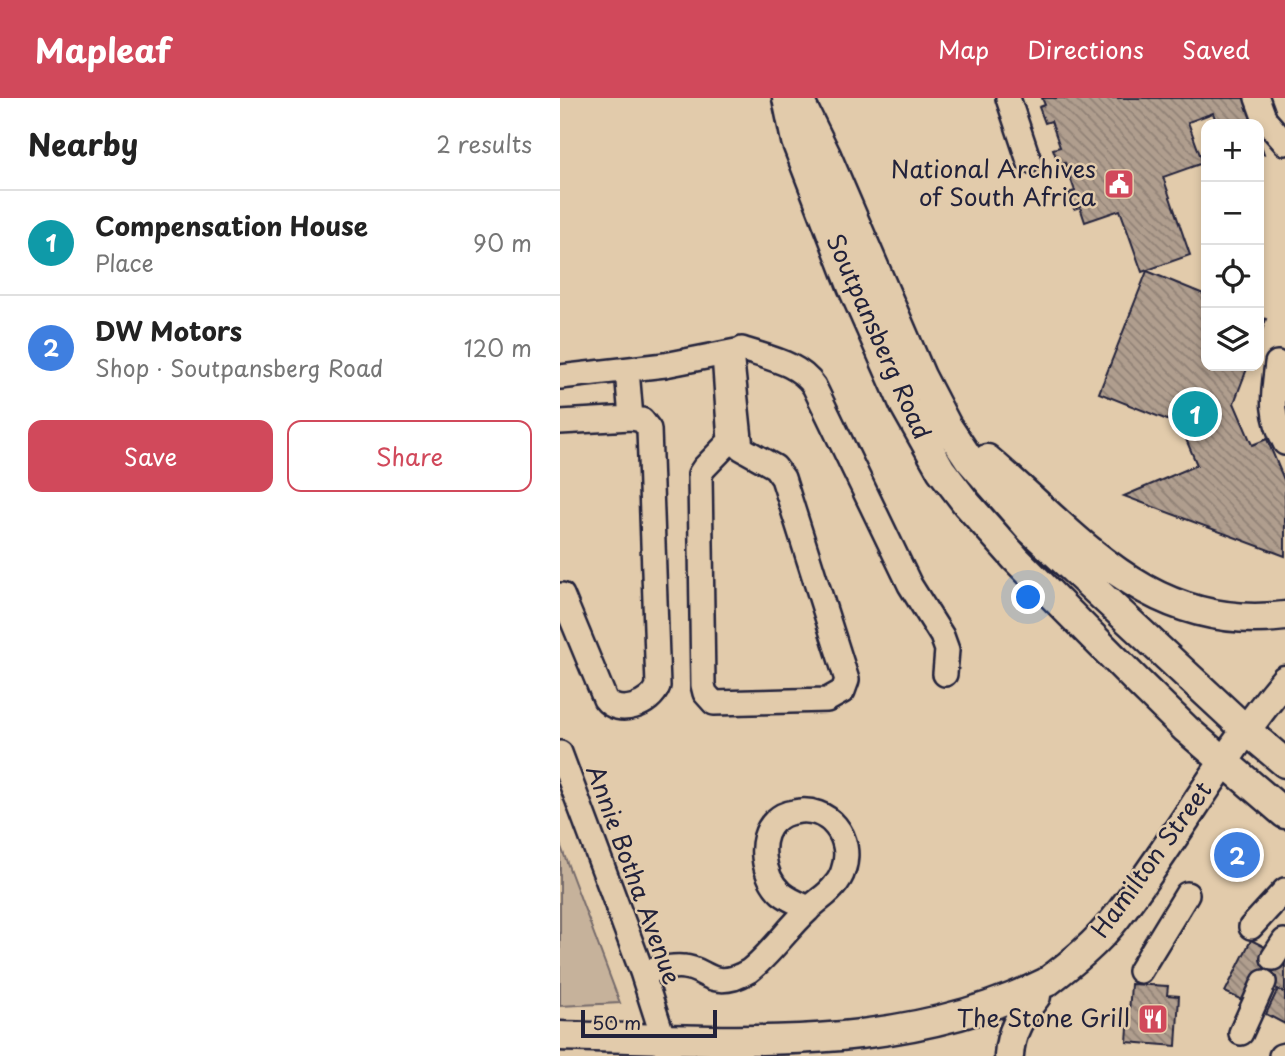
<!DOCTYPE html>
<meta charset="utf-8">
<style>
:root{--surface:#fff;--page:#f2f2f2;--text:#222;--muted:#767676;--line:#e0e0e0;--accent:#d1495b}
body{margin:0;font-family:"Playpen Sans",sans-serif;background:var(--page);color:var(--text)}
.controls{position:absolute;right:21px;top:21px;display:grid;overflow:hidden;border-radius:14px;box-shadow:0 4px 10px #0003}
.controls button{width:63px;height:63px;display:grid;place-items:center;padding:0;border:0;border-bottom:2px solid var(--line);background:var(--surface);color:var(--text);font:35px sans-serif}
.scale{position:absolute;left:21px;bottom:18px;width:136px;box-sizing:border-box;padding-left:7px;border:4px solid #22223b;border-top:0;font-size:19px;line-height:24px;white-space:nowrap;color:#22223b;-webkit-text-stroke:5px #e2cbab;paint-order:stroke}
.you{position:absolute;left:469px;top:500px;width:24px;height:24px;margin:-18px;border:5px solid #fff;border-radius:50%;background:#1a73e8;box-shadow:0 0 0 10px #1a73e833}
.badge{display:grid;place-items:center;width:46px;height:46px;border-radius:50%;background:var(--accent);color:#fff;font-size:23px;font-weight:700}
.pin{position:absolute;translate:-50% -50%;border:4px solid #fff;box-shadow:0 2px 7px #0006}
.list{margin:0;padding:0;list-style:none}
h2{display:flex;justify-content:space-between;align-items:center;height:91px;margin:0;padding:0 28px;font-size:30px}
h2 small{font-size:23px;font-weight:400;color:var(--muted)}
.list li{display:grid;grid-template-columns:46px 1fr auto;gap:21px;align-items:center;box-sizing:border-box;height:105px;padding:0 28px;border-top:2px solid var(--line)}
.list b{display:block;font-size:26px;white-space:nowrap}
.list p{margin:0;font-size:23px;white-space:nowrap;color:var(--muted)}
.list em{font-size:23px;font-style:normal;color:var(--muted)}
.actions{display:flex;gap:14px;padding:21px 28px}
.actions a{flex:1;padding:16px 0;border:2px solid var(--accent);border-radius:14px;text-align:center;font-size:24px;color:var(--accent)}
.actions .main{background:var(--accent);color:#fff}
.icon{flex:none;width:38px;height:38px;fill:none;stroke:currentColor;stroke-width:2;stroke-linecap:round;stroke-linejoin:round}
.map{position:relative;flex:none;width:725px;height:958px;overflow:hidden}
header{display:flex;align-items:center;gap:42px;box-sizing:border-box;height:98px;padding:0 35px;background:var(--accent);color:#fff}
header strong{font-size:33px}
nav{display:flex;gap:38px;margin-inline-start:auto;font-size:24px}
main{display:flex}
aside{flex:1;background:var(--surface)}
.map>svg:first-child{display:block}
</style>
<header>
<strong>Mapleaf</strong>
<nav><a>Map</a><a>Directions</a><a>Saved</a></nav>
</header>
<main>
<aside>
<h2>Nearby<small>2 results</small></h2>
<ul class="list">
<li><span class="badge" style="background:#0f9aa8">1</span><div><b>Compensation House</b><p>Place</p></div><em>90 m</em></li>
<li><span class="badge" style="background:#3f7fe0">2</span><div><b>DW Motors</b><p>Shop · Soutpansberg Road</p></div><em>120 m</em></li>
</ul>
<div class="actions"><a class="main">Save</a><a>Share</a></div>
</aside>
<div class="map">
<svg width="725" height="958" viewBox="0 0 725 958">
<defs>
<pattern id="building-back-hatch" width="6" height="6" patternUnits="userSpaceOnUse" patternTransform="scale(1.75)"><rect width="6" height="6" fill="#b09e8e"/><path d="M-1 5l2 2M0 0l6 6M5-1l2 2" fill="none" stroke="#8f8075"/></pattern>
</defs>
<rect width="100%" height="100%" fill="#e2cbab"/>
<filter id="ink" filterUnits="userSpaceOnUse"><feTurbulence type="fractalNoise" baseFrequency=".0143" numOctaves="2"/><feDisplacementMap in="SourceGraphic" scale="14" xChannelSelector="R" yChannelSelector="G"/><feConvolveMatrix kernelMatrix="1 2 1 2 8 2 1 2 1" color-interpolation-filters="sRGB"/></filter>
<g filter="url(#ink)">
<path fill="#c6b29b" stroke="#746a6b" stroke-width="2" d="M 0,746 L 60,905 L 0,908 Z"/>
<path fill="url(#building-back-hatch)" stroke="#22223b" stroke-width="2" d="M 482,0 L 684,0 L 693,26 L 657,26 L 653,15 L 628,24 L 643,65 L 603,79 L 630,157 L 582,174 L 560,112 L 525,124 L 520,109 L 514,111 L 509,95 L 515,93 L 505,65 L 499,67 L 493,51 L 500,49 L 491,23 L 485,25 L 479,9 L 485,7 Z
M 699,41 L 704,56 L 699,58 Z
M 587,173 L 646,197 L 646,268 L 688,268 L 674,305 L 692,347 L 707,341 L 725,384 L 725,458 L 564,398 L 637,367 L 620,327 L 539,295 Z
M 699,218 L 706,221 L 699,241 Z
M 691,842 L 707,850 L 704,856 L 725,866 L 725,895 L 695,880 L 684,903 L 665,894 Z
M 571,886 L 608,888 L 607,897 L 619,898 L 616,948 L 567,944 Z
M 718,891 L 725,895 L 725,926 L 706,916 Z"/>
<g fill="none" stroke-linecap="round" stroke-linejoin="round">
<g stroke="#22223b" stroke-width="28">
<path id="minor" d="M 448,0 L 469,63
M 697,0 L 705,22 L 725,45
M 182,251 C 208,260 239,265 254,288 L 350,487 L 382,538 L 387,552 L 385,576
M 164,256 L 170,343 L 144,370 L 140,376 L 143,587 L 145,595 L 154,605 L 267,602 L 283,593 L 287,582 L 223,380 L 215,369 L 181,350 L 171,255
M 717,265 C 713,298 709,315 725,345
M 0,279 L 105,267 L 176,253
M 0,324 L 71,320
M 2,497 L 45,601 C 58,619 91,607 98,588 L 89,331 L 82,322 L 71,320 L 67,272
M 0,655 L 82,874 L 109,958
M 691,829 L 725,792
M 713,860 L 724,843
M 580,873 L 627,796
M 82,874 C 95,872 111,867 124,869 C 143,870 149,887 174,880 C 180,878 184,876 189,873 C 211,856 227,831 248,812 C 256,803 268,797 275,787 C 278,784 282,777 283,773 C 295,740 268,706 234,714 C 227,715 220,718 215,723 C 196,741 203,779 221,795 C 229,802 240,806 249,810
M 681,935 L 704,884
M 721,958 L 725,957"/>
</g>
<g stroke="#22223b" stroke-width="33">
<path id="major" d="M 227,0 L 236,43 L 292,188 L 345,308 L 381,372 L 407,406 L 456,461 L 576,582 L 626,631 L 725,716
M 238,0 L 266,57 L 361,278 L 387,328 L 409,361 L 471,432 L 687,633 L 725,665
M 427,361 C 520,440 589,535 725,518
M 0,938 C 171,942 336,958 487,884 C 512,865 537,845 556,820 C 616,743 662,657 725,582
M 449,958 C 450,934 461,917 476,898"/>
</g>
<use href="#minor" stroke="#e2cbab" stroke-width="23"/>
<use href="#major" stroke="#e2cbab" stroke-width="28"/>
</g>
</g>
<defs>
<g id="civic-square" transform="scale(1.575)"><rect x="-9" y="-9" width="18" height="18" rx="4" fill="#d1495b" stroke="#e2cbab"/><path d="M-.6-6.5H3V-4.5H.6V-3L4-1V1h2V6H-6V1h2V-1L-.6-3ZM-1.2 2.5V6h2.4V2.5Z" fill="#fff"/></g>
<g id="restaurant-square" transform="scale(1.575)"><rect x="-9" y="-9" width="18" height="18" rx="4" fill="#d1495b" stroke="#e2cbab"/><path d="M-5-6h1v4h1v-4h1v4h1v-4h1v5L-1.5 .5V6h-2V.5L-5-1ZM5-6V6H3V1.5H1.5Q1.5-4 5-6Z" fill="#fff"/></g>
</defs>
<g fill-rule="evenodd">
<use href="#civic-square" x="559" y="86"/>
<use href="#restaurant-square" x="593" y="921"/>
</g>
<g text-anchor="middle" stroke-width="5" stroke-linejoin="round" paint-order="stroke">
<g font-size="24" fill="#22223b" stroke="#e2cbab" text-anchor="end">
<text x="536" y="80">National Archives<tspan x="536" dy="28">of South Africa</tspan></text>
<text x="570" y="929">The Stone Grill</text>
</g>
<g font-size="24" fill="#22223b" stroke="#e2cbab">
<text transform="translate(318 239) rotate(66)" y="8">Soutpansberg Road</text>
<text transform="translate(592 762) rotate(-54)" y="8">Hamilton Street</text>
<text transform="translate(73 777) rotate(70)" y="8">Annie Botha Avenue</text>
</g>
</g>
</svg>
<div class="controls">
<button>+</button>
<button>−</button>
<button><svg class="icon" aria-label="locate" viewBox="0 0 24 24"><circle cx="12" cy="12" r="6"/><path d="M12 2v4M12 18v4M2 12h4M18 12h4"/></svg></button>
<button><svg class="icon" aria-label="layers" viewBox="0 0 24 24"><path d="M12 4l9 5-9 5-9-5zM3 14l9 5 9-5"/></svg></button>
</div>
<div class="scale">50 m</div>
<div class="you"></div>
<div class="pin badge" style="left:635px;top:316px;background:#0f9aa8">1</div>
<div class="pin badge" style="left:677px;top:757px;background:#3f7fe0">2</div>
</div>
</main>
